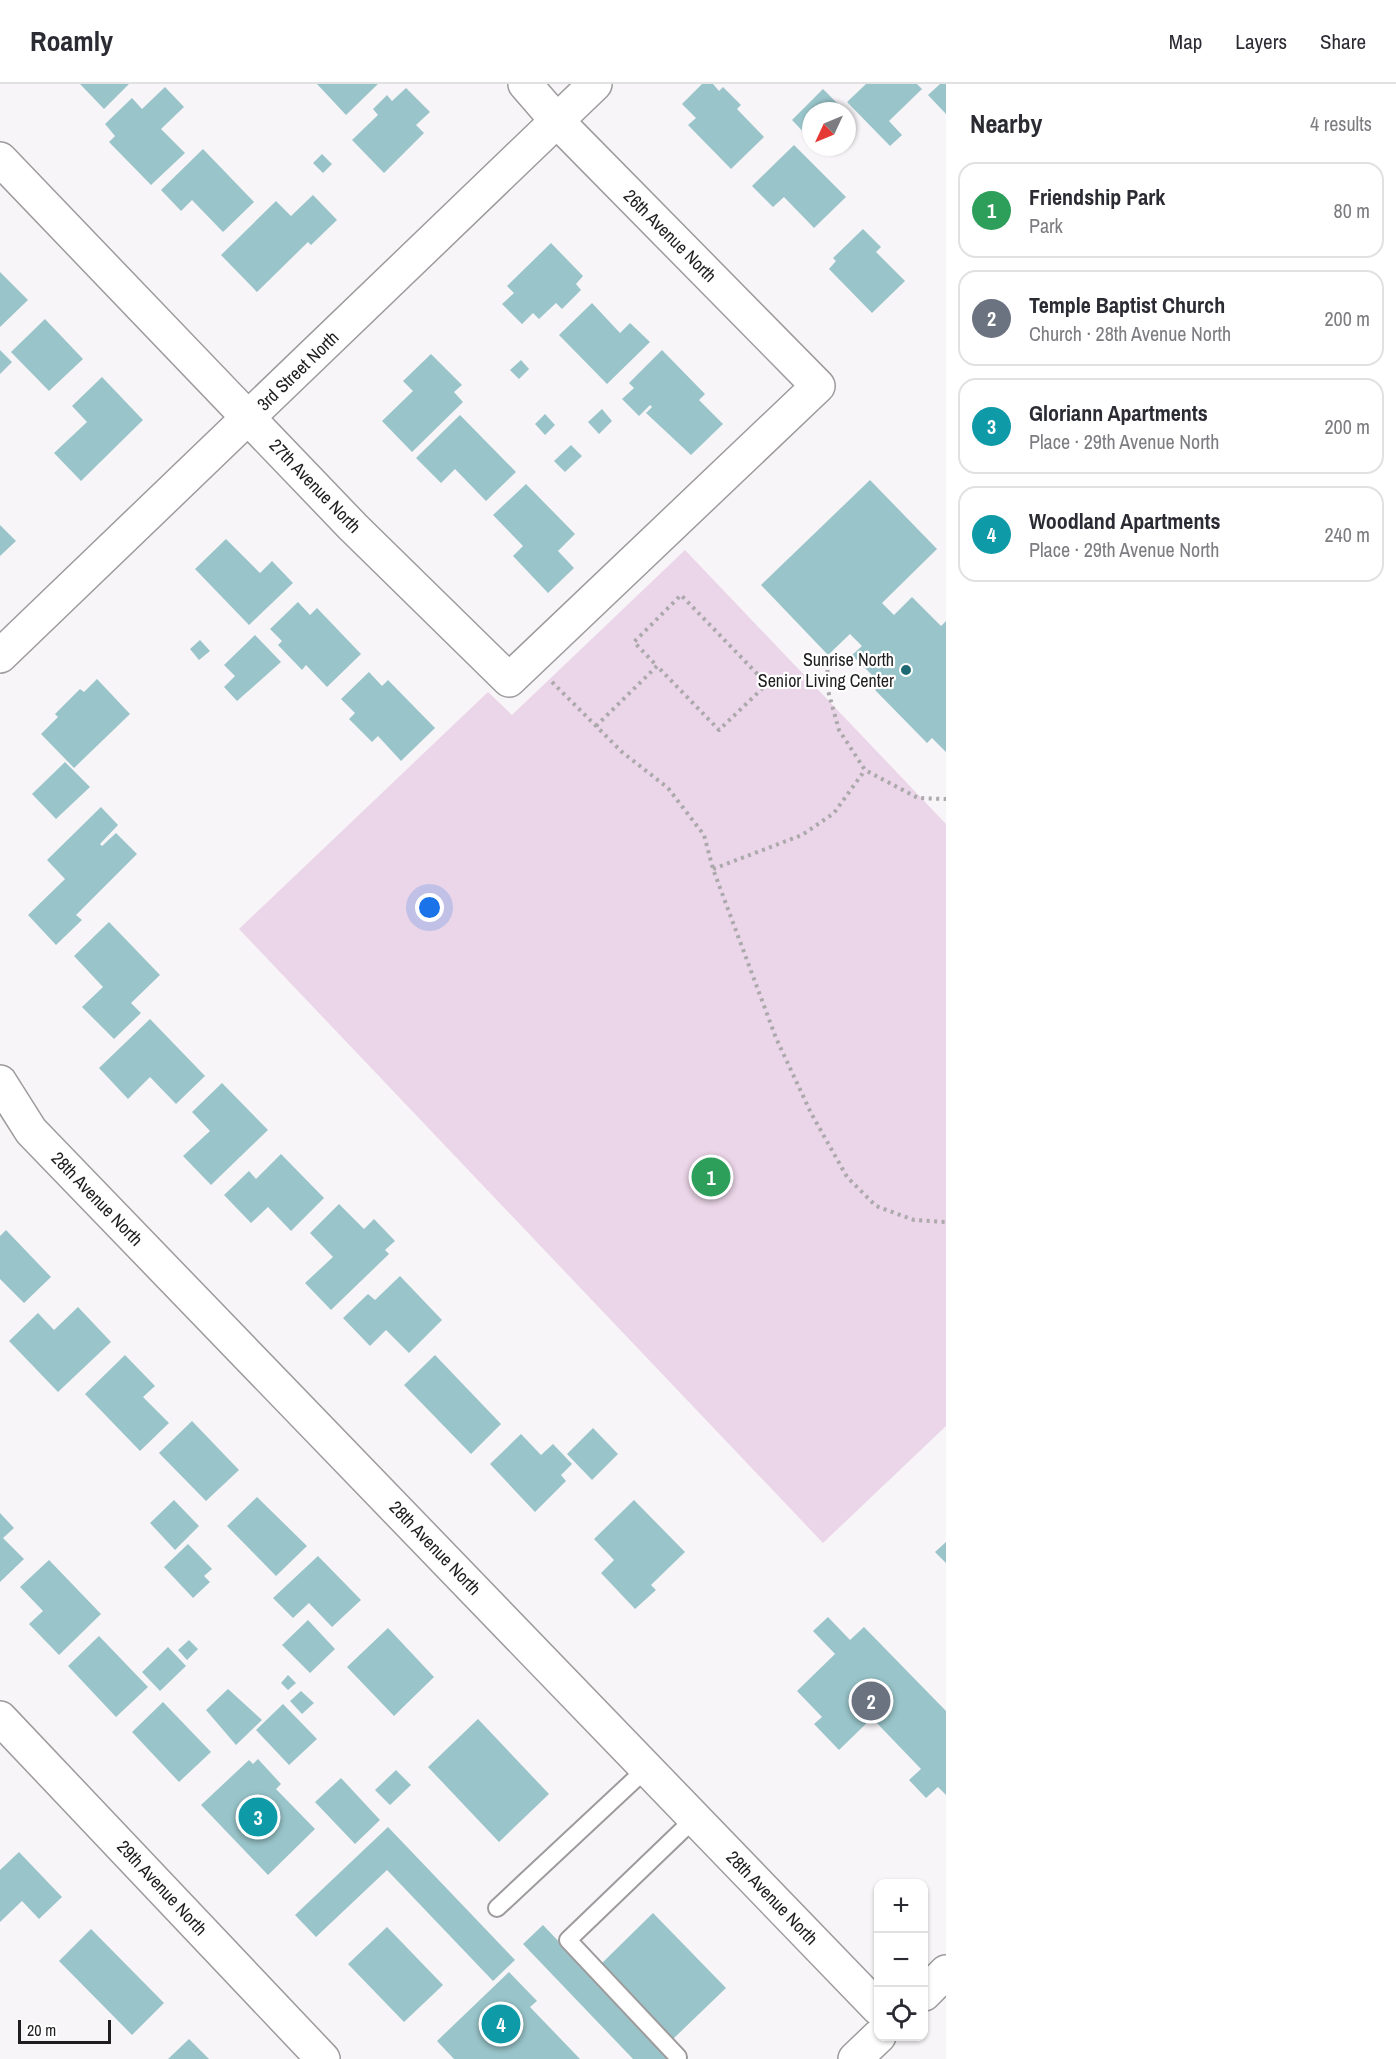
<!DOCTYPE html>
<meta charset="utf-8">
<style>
:root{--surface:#fff;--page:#f2f2f3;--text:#2b2b33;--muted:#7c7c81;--line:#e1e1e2;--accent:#7c3aed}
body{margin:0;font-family:"Archivo Narrow",sans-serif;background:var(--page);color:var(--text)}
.controls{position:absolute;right:18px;bottom:18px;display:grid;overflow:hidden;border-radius:12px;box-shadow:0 2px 4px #0004}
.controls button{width:54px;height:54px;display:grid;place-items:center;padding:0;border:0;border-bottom:2px solid var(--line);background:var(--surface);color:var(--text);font:30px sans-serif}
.compass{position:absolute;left:802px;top:18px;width:54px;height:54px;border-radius:50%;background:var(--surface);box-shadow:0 2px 4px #0004;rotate:226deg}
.scale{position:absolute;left:18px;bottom:15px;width:93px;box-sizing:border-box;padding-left:6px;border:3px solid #1f1e1f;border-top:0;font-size:16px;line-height:21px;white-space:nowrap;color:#1f1e1f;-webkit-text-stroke:4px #fff;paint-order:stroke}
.you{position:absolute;left:430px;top:824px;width:21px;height:21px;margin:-15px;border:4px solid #fff;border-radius:50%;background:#1a73e8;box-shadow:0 0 0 9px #1a73e833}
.badge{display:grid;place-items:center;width:39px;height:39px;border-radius:50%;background:var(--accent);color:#fff;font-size:20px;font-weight:700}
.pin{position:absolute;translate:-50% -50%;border:3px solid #fff;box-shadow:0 2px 6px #0006}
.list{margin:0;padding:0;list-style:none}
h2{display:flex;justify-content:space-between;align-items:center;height:78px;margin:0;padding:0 24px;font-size:26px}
h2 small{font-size:20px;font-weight:400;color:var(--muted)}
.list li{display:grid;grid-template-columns:39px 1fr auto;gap:18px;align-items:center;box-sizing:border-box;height:96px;margin:0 12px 12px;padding:0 12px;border:2px solid var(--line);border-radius:18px}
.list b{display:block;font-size:22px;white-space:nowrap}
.list p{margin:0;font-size:20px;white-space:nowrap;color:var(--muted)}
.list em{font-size:20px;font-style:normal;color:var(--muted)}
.icon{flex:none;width:33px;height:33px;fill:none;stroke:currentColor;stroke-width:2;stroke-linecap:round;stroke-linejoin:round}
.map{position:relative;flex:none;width:946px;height:1975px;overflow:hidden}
header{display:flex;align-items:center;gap:36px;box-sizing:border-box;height:84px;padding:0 30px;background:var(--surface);border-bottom:2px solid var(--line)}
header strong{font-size:28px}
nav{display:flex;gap:33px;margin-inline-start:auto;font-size:21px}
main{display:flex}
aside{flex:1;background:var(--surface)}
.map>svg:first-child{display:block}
</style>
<header>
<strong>Roamly</strong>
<nav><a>Map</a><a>Layers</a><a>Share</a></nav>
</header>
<main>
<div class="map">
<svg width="946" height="1975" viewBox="0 0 946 1975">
<rect width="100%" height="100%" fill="#f8f5f8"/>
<path fill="#ebd5e8" d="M 685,466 L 946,740 L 946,1342 L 823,1459 L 239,845 L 488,608 L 512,631 Z"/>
<path fill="#99c5ca" d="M 80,0 L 129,0 L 104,25 Z
M 317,0 L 378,0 L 346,31 Z
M 702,0 L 713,0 L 719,7 L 723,3 L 741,21 L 737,25 L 764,53 L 731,85 L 688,41 L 696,34 L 682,20 Z
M 866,0 L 917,0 L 922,5 L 889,37 L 902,51 L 890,62 L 847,18 Z
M 940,0 L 946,0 L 946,30 L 928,11 Z
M 165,3 L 184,23 L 161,45 L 185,69 L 151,101 L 109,58 L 115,52 L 105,40 L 132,14 L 142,25 Z
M 406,4 L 430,28 L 416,41 L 424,49 L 384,89 L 352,56 L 378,31 L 373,25 L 387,11 L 392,17 Z
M 823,5 L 845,27 L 811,27 L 811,56 L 792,36 Z
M 794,61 L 846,113 L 814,144 L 784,113 L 773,123 L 752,102 Z
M 203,65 L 254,118 L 223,148 L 192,116 L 181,127 L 161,106 Z
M 322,70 L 332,80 L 323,89 L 313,79 Z
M 313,111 L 337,136 L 311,161 L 308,158 L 257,208 L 221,171 L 276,117 L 291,132 Z
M 863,145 L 881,163 L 876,168 L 905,197 L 872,229 L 829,185 L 836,177 L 833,174 Z
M 551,159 L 583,192 L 576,200 L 581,206 L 562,225 L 556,219 L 539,235 L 533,229 L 522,240 L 502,220 L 514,209 L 507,202 Z
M 0,188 L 28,216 L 0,243 Z
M 592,219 L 620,249 L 630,239 L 650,258 L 607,300 L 559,251 Z
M 45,235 L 83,275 L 49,307 L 11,268 Z
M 0,266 L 12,278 L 0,290 Z
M 662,266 L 705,310 L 699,316 L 723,340 L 691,371 L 646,329 L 652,323 L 650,321 L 639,332 L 622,315 L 634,304 L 629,299 Z
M 431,270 L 462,301 L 454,308 L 463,318 L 412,368 L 382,337 L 413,307 L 403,297 Z
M 521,276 L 529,285 L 519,295 L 510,286 Z
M 102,293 L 143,336 L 81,397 L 54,369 L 87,338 L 72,322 Z
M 602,325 L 612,337 L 599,350 L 588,338 Z
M 545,330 L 555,341 L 545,351 L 535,340 Z
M 460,331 L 516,388 L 486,417 L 455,385 L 441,399 L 416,374 Z
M 571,361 L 582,372 L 565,388 L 554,377 Z
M 870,396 L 937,465 L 882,519 L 894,531 L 912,513 L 941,542 L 946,537 L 946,668 L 932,654 L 927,659 L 875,606 L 881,600 L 852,571 L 862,562 L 850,550 L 828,571 L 761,501 Z
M 526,400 L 575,450 L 558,467 L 574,484 L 548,509 L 513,472 L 523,462 L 493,431 Z
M 0,441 L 16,457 L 0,472 Z
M 226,455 L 260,489 L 272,477 L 293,499 L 249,541 L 195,485 Z
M 298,518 L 310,531 L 317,524 L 361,570 L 327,603 L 306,581 L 302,586 L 278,561 L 282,557 L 270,545 Z
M 255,551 L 281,578 L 237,617 L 224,603 L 235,592 L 224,581 Z
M 200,556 L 210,567 L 199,576 L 190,565 Z
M 369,588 L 382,602 L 388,596 L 435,644 L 401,677 L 378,652 L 372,658 L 349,635 L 355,629 L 341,615 Z
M 97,595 L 130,630 L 74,684 L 41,650 L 58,633 L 55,630 L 80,605 L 84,608 Z
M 65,678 L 90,703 L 56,735 L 32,710 Z
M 101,723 L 118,741 L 100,760 L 102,762 L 116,749 L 137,770 L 76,831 L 82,836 L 56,861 L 28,831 L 65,795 L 47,776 Z
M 109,838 L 160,891 L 131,919 L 141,929 L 114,955 L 82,923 L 103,903 L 74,872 Z
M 150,935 L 205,992 L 176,1020 L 150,993 L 128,1015 L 99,984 Z
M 222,999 L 268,1046 L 211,1101 L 183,1072 L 210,1047 L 192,1028 Z
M 281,1070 L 324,1114 L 291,1147 L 268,1123 L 251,1139 L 224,1111 L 249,1087 L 256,1095 Z
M 339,1120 L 364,1145 L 374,1135 L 395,1157 L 385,1166 L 389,1170 L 331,1226 L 305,1199 L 333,1173 L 310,1149 Z
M 6,1146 L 51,1193 L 24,1219 L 0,1195 L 0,1152 Z
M 400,1192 L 442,1236 L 409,1269 L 386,1246 L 370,1262 L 343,1234 L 368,1210 L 375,1216 Z
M 78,1223 L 111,1258 L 58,1308 L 9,1257 L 38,1229 L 54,1246 Z
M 125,1271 L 155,1302 L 143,1313 L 169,1339 L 140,1367 L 85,1310 Z
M 435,1271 L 501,1340 L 471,1370 L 404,1301 Z
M 192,1337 L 239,1386 L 206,1417 L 159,1369 Z
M 593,1344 L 618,1370 L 592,1396 L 567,1370 Z
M 521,1350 L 541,1371 L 553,1360 L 572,1380 L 561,1391 L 566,1397 L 535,1428 L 490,1380 Z
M 257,1413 L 307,1462 L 276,1492 L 227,1442 Z
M 174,1416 L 199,1442 L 175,1466 L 150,1439 Z
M 634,1416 L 685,1468 L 651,1501 L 656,1506 L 635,1525 L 601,1489 L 614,1476 L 594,1455 Z
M 0,1429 L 14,1444 L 3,1454 L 24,1475 L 0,1498 Z
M 946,1458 L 946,1479 L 935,1468 Z
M 188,1460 L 212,1485 L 204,1492 L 210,1498 L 193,1514 L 164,1483 Z
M 318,1472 L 361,1516 L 332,1543 L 309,1519 L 293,1534 L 273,1514 Z
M 49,1476 L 101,1530 L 59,1571 L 29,1540 L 43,1527 L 20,1503 Z
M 828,1533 L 850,1556 L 864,1543 L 946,1627 L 946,1711 L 938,1703 L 926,1714 L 909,1696 L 921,1685 L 872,1634 L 839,1666 L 814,1640 L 822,1633 L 797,1607 L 835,1570 L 813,1547 Z
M 308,1536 L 335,1565 L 310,1589 L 282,1561 Z
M 388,1544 L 434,1593 L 394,1632 L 347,1583 Z
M 99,1552 L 148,1603 L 116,1633 L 68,1582 Z
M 189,1556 L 198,1565 L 187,1576 L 178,1566 Z
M 168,1563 L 186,1582 L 160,1607 L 142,1588 Z
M 288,1591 L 296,1599 L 288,1606 L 281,1599 Z
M 228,1605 L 262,1636 L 236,1661 L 206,1626 Z
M 301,1607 L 314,1619 L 302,1630 L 290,1617 Z
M 163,1618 L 211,1668 L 179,1698 L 132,1648 Z
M 283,1620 L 317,1655 L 289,1681 L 256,1646 Z
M 478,1635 L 549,1710 L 499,1758 L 428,1683 Z
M 258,1675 L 281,1700 L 276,1705 L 315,1745 L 268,1791 L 201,1721 L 249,1676 L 253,1680 Z
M 396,1686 L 411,1701 L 390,1721 L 375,1706 Z
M 341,1694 L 380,1736 L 355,1760 L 315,1718 Z
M 388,1743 L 515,1876 L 493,1897 L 387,1786 L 316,1853 L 295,1831 Z
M 19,1768 L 62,1813 L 39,1835 L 22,1817 L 0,1838 L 0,1786 Z
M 653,1829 L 726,1904 L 673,1955 L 600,1881 Z
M 543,1841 L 671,1975 L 633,1975 L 523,1860 Z
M 387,1843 L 443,1901 L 404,1938 L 348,1880 Z
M 91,1845 L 164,1919 L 132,1951 L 59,1877 Z
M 509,1888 L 537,1917 L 530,1923 L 580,1975 L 454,1975 L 437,1957 Z
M 189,1955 L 209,1975 L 168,1975 Z"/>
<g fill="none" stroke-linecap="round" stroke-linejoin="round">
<g stroke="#9e9b9d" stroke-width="20">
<path id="lane" d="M 497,1824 L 647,1684
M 678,1973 L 568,1856 L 695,1734"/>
</g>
<g stroke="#9e9b9d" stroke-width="36">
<path id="street" d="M 0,75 L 353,443 L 509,596 L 818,302 L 557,37 L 525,0
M 0,572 L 595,0
M 0,998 L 31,1047 L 878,1924
M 0,1634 L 323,1975"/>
</g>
<g stroke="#9e9b9d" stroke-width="36">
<path id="secondary" d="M 924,1910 L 946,1888
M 855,1975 L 879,1952"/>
</g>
<path stroke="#aba9ab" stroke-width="4" stroke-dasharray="3 4.5" stroke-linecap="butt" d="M 828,571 L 827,603 L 839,646 L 865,686 L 918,714 L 946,715
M 552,598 L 622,668 L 668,704 L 704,751 L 713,785 L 776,954 L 811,1029 L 847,1093 L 876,1122 L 914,1136 L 946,1138
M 596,642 L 657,582 L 719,646 L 767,600 L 681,511 L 634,558 L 657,582
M 713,785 L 802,751 L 834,729 L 865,686"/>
<use href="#lane" stroke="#fff" stroke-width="16"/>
<use href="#street" stroke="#fff" stroke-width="33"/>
<use href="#secondary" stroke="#fff" stroke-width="33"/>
</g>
<circle fill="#1f6a72" stroke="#fff" stroke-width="2" cx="906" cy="586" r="6"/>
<g text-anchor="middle" stroke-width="4.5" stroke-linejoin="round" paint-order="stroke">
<g font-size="18" fill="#1f1e1f" stroke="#fff">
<text transform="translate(670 152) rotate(45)" y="6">26th Avenue North</text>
<text transform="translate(298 287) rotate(-44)" y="6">3rd Street North</text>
<text transform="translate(315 402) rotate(46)" y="6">27th Avenue North</text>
<text transform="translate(97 1115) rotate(46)" y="6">28th Avenue North</text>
<text transform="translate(435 1464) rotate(46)" y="6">28th Avenue North</text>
<text transform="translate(162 1804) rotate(47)" y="6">29th Avenue North</text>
<text transform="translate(772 1814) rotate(46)" y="6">28th Avenue North</text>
</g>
<g font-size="18" fill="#1f1e1f" stroke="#fff" text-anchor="end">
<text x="894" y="582">Sunrise North<tspan x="894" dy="21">Senior Living Center</tspan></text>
</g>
</g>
</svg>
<div class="controls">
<button>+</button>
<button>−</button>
<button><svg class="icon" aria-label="locate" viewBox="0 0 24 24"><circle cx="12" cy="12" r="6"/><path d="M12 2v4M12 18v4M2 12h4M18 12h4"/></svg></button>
</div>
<svg class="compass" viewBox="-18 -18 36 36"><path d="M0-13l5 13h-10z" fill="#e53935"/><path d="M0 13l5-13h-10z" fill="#7c7c81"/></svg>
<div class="scale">20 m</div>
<div class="you"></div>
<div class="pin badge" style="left:711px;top:1093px;background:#2e9e5b">1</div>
<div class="pin badge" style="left:871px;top:1617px;background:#6b7280">2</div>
<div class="pin badge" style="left:258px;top:1733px;background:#0f9aa8">3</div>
<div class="pin badge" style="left:501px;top:1940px;background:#0f9aa8">4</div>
</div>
<aside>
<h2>Nearby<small>4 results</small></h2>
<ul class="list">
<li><span class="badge" style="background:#2e9e5b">1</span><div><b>Friendship Park</b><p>Park</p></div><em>80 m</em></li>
<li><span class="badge" style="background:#6b7280">2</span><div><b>Temple Baptist Church</b><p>Church · 28th Avenue North</p></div><em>200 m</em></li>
<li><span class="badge" style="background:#0f9aa8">3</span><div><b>Gloriann Apartments</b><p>Place · 29th Avenue North</p></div><em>200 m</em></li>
<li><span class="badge" style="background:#0f9aa8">4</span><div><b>Woodland Apartments</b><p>Place · 29th Avenue North</p></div><em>240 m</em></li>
</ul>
</aside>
</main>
